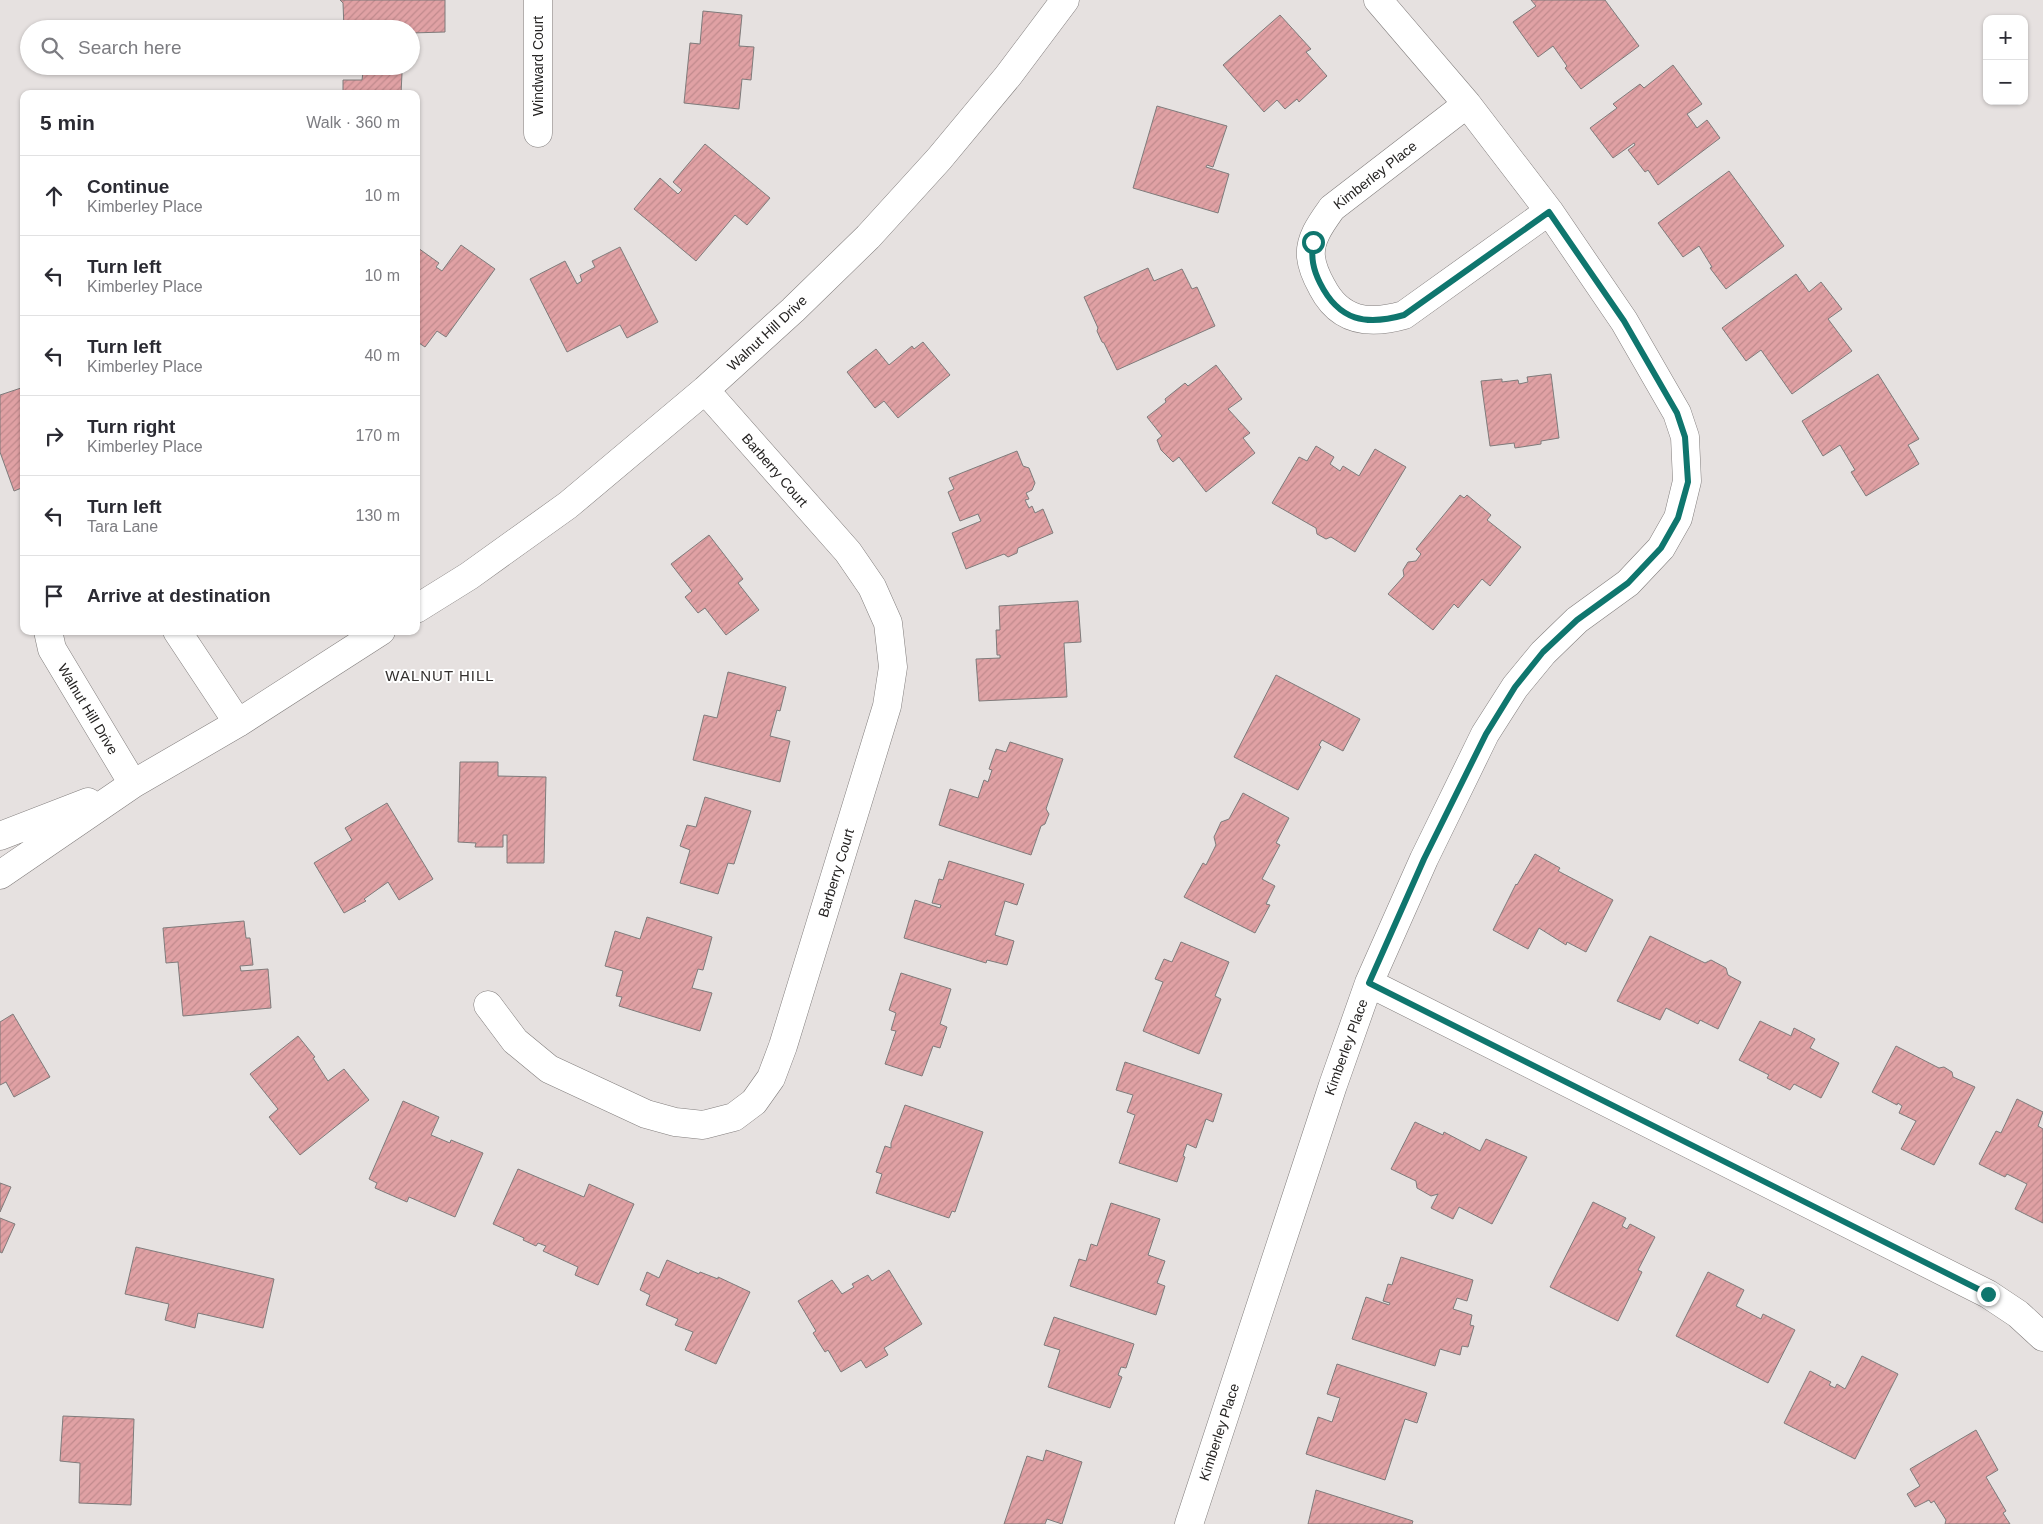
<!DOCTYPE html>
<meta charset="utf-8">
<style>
:root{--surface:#fff;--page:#f7f7f7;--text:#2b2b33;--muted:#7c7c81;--line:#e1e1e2}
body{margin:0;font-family:Arial,sans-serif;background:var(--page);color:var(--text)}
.controls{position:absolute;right:15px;top:15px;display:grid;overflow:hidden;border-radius:10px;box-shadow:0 1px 4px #0004}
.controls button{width:45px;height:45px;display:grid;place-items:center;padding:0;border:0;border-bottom:1px solid var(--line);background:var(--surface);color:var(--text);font:25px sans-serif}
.stop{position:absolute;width:15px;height:15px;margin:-11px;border:4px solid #0f766e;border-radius:50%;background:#fff}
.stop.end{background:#0f766e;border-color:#fff;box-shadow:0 1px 5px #0008}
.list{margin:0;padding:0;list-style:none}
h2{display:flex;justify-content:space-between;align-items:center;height:65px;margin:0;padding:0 20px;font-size:21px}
h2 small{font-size:16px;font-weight:400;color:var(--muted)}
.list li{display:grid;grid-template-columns:32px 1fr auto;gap:15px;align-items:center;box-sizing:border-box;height:80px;padding:0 20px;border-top:1px solid var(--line)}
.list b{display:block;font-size:19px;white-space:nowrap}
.list p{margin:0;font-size:16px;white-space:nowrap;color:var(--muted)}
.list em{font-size:16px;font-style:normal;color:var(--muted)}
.icon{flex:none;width:28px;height:28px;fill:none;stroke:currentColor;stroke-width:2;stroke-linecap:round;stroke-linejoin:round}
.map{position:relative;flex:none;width:2043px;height:1524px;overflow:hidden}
.search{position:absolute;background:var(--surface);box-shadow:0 1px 4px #0004;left:20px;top:20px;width:400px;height:55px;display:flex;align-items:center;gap:12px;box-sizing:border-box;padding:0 18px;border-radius:28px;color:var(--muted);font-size:19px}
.panel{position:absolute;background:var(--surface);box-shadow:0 1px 4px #0004;left:20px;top:90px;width:400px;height:545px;border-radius:10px}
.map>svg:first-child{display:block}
</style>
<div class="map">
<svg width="2043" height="1524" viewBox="0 0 2043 1524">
<defs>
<pattern id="building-hatch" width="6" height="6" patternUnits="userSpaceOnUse" patternTransform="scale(1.25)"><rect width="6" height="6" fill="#e0a1a4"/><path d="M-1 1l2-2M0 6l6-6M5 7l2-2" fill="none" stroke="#c08a8d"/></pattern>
</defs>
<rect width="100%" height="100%" fill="#e6e1e0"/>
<path fill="url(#building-hatch)" stroke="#7f7b7b" d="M 445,0 L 445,32 L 411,33 L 411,29 L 344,29 L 343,3 L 340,0 Z
M 1531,0 L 1605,0 L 1639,46 L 1581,89 L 1565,68 L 1567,66 L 1553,46 L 1538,57 L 1513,22 L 1536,6 Z
M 703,11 L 742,15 L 739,46 L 754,47 L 751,80 L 742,79 L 739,109 L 684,103 L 690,43 L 700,44 Z
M 1280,15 L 1311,49 L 1306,52 L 1327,76 L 1299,102 L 1297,99 L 1285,109 L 1277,100 L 1264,112 L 1223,65 Z
M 1673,65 L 1702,104 L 1687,114 L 1697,128 L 1707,120 L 1720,138 L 1658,185 L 1648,170 L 1645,172 L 1628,150 L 1635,145 L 1634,143 L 1613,158 L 1590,128 L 1617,108 L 1613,104 L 1640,84 L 1644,88 Z
M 363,72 L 402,73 L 401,94 L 343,94 L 343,80 L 362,80 Z
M 1157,106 L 1227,126 L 1213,167 L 1207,165 L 1206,167 L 1229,174 L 1218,213 L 1133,188 Z
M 705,144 L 770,198 L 747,225 L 735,215 L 696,261 L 634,209 L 660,178 L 678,194 L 682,190 L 673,182 Z
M 1729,171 L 1784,246 L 1726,289 L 1710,268 L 1712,267 L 1699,246 L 1683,257 L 1658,223 Z
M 461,245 L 495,269 L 446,337 L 437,331 L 425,347 L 416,341 L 416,251 L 418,248 L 439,263 L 436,267 L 442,271 Z
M 620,247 L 658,322 L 627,338 L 620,325 L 567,352 L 530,279 L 565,261 L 577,284 L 582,281 L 580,275 L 595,267 L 592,261 Z
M 1148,268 L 1154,281 L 1182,269 L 1192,289 L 1197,287 L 1215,326 L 1117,370 L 1104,343 L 1102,342 L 1097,331 L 1098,328 L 1084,297 Z
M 1796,274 L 1809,292 L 1821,282 L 1842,309 L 1828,319 L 1852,351 L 1792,394 L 1761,350 L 1746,361 L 1722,328 Z
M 923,342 L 950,375 L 898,418 L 884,401 L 875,408 L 847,372 L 876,349 L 889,365 L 912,346 L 914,349 Z
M 1216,365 L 1242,399 L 1228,409 L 1250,433 L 1243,438 L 1255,453 L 1206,492 L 1179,457 L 1173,462 L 1161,450 L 1157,440 L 1162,436 L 1147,417 L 1166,402 L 1165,399 L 1185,383 L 1188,386 Z
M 1551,374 L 1559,438 L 1541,441 L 1541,444 L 1515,448 L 1514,443 L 1490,446 L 1481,381 L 1502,379 L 1502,382 L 1518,380 L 1519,384 L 1528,382 L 1527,377 Z
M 1878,374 L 1919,439 L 1908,445 L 1919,464 L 1866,496 L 1851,472 L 1855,470 L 1840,445 L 1823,456 L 1802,421 Z
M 24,387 L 24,487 L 14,491 L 0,452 L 0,395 Z
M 1316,446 L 1334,457 L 1330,464 L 1340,471 L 1343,466 L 1359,476 L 1375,449 L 1406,467 L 1355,552 L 1331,537 L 1326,539 L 1317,534 L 1316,528 L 1272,503 L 1299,457 L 1307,461 Z
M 1017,451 L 1023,466 L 1029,468 L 1035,483 L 1032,490 L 1026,493 L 1029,499 L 1025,500 L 1029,508 L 1032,506 L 1035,513 L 1043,509 L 1053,533 L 1018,548 L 1017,553 L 1008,557 L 1004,554 L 966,569 L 952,533 L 981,521 L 978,514 L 960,521 L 948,492 L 954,489 L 949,478 Z
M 1460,495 L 1464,498 L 1467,495 L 1491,515 L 1487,520 L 1521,547 L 1490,586 L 1482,579 L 1458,608 L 1454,604 L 1433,630 L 1388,594 L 1404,576 L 1403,570 L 1408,562 L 1416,561 L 1421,554 L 1416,549 Z
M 709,535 L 743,579 L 738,583 L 759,610 L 726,635 L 705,608 L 698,613 L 685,597 L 692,591 L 671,564 Z
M 1078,601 L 1081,642 L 1064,643 L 1067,697 L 979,701 L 976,659 L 1000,658 L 1000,655 L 997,655 L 996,630 L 1000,630 L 999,606 Z
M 728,672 L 786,687 L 780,711 L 777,710 L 770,736 L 790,741 L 780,782 L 693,760 L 704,715 L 717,718 Z
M 1276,675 L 1360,719 L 1343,751 L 1322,740 L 1319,745 L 1321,747 L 1298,790 L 1234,757 Z
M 1010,742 L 1063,759 L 1046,809 L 1049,814 L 1045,824 L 1041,826 L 1031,855 L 939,825 L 950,789 L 978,798 L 984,780 L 988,782 L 992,770 L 989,769 L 996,749 L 1006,752 Z
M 460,762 L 498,762 L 498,776 L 546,777 L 544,863 L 507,863 L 507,835 L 503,835 L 503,847 L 475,847 L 476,843 L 458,842 Z
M 1243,793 L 1289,818 L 1276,843 L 1280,845 L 1262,879 L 1275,886 L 1266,904 L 1270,905 L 1255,933 L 1184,897 L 1203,863 L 1206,865 L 1216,845 L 1214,837 L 1221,822 L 1229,819 Z
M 705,797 L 751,811 L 734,864 L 728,863 L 718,894 L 680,883 L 690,850 L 680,846 L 687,825 L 696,827 Z
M 387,803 L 433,879 L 399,900 L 388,882 L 364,899 L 366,901 L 344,913 L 314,863 L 352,840 L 345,828 Z
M 1535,854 L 1560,868 L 1558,871 L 1613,900 L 1586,952 L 1567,942 L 1566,945 L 1539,928 L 1528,949 L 1493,930 L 1516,884 L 1517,885 Z
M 949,861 L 1024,884 L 1017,905 L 1005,901 L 995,935 L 1014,941 L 1007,965 L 987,960 L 986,963 L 904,938 L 915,900 L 940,908 L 941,905 L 932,903 L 939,879 L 943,880 Z
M 647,917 L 712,937 L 703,970 L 698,969 L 692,988 L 712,993 L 700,1031 L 619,1006 L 622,997 L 616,996 L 623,971 L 605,966 L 615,931 L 640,939 Z
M 244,921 L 246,938 L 250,938 L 253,965 L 240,966 L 241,971 L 268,969 L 271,1008 L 183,1016 L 178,962 L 166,963 L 163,928 Z
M 1650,936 L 1705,963 L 1711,960 L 1726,968 L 1728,975 L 1741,982 L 1718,1029 L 1700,1020 L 1698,1024 L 1666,1008 L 1660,1020 L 1617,1001 Z
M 1181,942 L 1229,962 L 1215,996 L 1221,999 L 1199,1054 L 1143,1031 L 1163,982 L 1155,979 L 1164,959 L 1172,962 Z
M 901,973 L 951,989 L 940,1024 L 947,1027 L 940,1048 L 933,1046 L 922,1076 L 885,1064 L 896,1031 L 891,1030 L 896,1013 L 889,1010 Z
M 13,1014 L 50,1077 L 14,1097 L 6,1082 L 0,1085 L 0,1022 Z
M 1760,1021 L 1791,1036 L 1794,1028 L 1815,1039 L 1810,1048 L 1839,1063 L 1821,1098 L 1794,1084 L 1790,1090 L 1767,1078 L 1769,1075 L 1739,1060 Z
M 298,1036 L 315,1057 L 313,1058 L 328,1081 L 344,1069 L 369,1100 L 300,1155 L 269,1117 L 278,1109 L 250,1074 Z
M 1896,1046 L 1939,1068 L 1944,1067 L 1952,1072 L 1953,1077 L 1975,1087 L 1934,1165 L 1901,1149 L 1916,1121 L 1899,1113 L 1902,1106 L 1898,1103 L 1897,1105 L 1872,1092 Z
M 1125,1062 L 1222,1094 L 1213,1122 L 1206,1119 L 1196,1148 L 1187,1144 L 1183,1156 L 1185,1157 L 1177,1182 L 1119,1163 L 1135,1115 L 1127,1112 L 1133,1095 L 1116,1090 Z
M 2017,1099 L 2043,1112 L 2038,1126 L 2043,1129 L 2043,1223 L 2015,1209 L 2027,1184 L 2007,1174 L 2005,1177 L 1979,1164 L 1996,1131 L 2001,1133 Z
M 403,1101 L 439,1117 L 431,1135 L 450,1143 L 451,1140 L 483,1153 L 455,1217 L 409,1197 L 407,1202 L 375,1188 L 377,1183 L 369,1179 Z
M 905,1105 L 983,1132 L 955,1212 L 952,1211 L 949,1218 L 876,1193 L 882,1174 L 876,1172 L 885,1146 L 891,1148 L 891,1143 Z
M 1415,1122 L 1443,1135 L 1444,1132 L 1480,1151 L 1486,1139 L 1527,1157 L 1492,1224 L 1459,1207 L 1453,1219 L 1431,1208 L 1438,1194 L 1431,1196 L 1417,1188 L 1416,1181 L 1391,1169 Z
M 518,1169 L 584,1197 L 589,1184 L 634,1204 L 598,1285 L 575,1275 L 578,1267 L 543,1251 L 546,1246 L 538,1243 L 536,1246 L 523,1240 L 524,1238 L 493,1224 Z
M 0,1183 L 11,1187 L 0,1212 Z
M 1593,1202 L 1626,1218 L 1622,1226 L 1627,1229 L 1630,1224 L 1655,1237 L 1638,1270 L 1642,1272 L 1618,1321 L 1550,1287 Z
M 1111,1203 L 1160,1219 L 1148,1255 L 1165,1261 L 1157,1283 L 1165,1286 L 1156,1315 L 1070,1286 L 1079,1259 L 1086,1261 L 1091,1244 L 1097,1246 Z
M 0,1218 L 15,1224 L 2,1253 L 0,1252 Z
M 136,1247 L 274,1279 L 263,1328 L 198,1313 L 195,1328 L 165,1320 L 169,1304 L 125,1294 Z
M 1401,1257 L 1473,1280 L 1467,1301 L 1457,1298 L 1453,1309 L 1472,1315 L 1470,1325 L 1474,1326 L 1468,1347 L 1462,1346 L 1460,1355 L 1440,1349 L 1435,1366 L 1352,1339 L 1366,1297 L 1389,1305 L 1390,1303 L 1383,1301 L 1388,1284 L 1392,1285 Z
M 667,1260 L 699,1274 L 700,1272 L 718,1279 L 718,1277 L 750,1292 L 716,1364 L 685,1350 L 693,1332 L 675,1325 L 678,1319 L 646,1305 L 650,1295 L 640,1290 L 647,1272 L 659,1278 Z
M 889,1270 L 922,1324 L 884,1348 L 888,1355 L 866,1368 L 861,1360 L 841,1372 L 828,1350 L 825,1352 L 813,1333 L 816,1331 L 798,1301 L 832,1280 L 842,1294 L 854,1287 L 852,1284 L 868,1275 L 872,1281 Z
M 1708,1272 L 1744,1290 L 1736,1306 L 1761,1319 L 1763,1314 L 1795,1330 L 1768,1383 L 1676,1336 Z
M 1054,1317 L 1134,1344 L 1126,1368 L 1121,1367 L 1118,1375 L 1122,1377 L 1110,1408 L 1048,1387 L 1060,1350 L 1044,1345 Z
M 1862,1356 L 1898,1374 L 1855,1459 L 1784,1423 L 1810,1371 L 1831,1382 L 1829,1385 L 1835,1388 L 1837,1384 L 1845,1389 Z
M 1337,1364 L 1427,1393 L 1417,1423 L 1405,1419 L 1385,1480 L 1306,1454 L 1318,1417 L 1332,1422 L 1340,1398 L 1327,1394 Z
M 63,1416 L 134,1419 L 131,1505 L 79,1503 L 80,1463 L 60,1461 Z
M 1976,1430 L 1998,1470 L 1986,1477 L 2006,1511 L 2003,1513 L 2010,1524 L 1945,1524 L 1946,1520 L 1934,1501 L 1931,1503 L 1929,1500 L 1915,1507 L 1907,1494 L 1920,1486 L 1910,1469 Z
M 1046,1450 L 1082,1462 L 1062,1524 L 1047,1519 L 1045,1524 L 1004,1524 L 1027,1456 L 1043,1461 Z
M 1316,1490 L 1413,1521 L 1412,1524 L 1308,1524 Z"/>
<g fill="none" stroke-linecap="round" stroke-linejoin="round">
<g stroke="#827e7d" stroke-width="29">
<path id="minor" d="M 538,0 L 538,133
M 1467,104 L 1332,208 C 1322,222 1309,239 1311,257 C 1312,267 1317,278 1322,287 C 1340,322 1369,325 1404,315 L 1549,211
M 416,609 L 469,576 L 568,505 L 705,390 L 793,310 L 868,237 L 939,159 L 1008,76 L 1065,0
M 48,631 L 52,649 L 133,784
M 177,631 L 238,723
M 0,836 L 88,802
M 0,875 L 133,784 L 238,723 L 381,631
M 1369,983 L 1988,1294 L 2018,1314 L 2043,1337
M 488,1005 L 515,1041 L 549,1069 L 646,1114 L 675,1122 L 703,1125 L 734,1117 L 754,1102 L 771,1078 L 783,1046 L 887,706 L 893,667 L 888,623 L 872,587 L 848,552 L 705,390
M 1189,1524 L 1333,1085 L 1369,983 L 1424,859 L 1485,734 L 1515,687 L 1543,653 L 1577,620 L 1628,583 L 1661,548 L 1678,518 L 1687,481 L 1685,437 L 1677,413 L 1624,321 L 1549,211 L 1467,104 L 1378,0"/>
</g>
<use href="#minor" stroke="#fff" stroke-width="28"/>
</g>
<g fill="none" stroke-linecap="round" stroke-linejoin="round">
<path stroke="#0f766e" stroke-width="6" d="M 1313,242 C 1311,258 1313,269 1320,283 C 1339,321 1366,326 1404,315 L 1549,212 L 1624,321 L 1677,413 L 1685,437 L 1688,482 L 1678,518 L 1661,548 L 1628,583 L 1577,620 L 1543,652 L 1515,687 L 1486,734 L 1424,859 L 1369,983 L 1988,1294"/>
</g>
<g text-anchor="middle" stroke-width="4" stroke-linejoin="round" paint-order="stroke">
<g font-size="14" fill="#252322" stroke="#fff">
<text transform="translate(538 66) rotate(-90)" y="5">Windward Court</text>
<text transform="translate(1375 175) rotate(-38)" y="5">Kimberley Place</text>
<text transform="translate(767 333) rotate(-43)" y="5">Walnut Hill Drive</text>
<text transform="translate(775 470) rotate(49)" y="5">Barberry Court</text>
<text transform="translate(88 709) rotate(59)" y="5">Walnut Hill Drive</text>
<text transform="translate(836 873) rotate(-73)" y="5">Barberry Court</text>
<text transform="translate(1346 1047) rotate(-70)" y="5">Kimberley Place</text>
<text transform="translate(1219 1432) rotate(-72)" y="5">Kimberley Place</text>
</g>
<g font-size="15" letter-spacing="1" fill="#33302e" stroke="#fff">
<text x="440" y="681">WALNUT HILL</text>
</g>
</g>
</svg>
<div class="controls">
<button>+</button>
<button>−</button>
</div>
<div class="stop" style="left:1313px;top:242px"></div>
<div class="stop end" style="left:1988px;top:1294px"></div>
<div class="search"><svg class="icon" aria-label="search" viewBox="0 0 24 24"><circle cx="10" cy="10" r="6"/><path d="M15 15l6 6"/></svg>Search here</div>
<section class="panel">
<h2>5 min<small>Walk · 360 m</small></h2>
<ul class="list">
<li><svg class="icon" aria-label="ahead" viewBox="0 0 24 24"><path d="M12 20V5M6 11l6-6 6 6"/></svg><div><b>Continue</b><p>Kimberley Place</p></div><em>10 m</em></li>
<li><svg class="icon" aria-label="left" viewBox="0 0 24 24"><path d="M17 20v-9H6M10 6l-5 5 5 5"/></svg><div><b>Turn left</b><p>Kimberley Place</p></div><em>10 m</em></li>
<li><svg class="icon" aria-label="left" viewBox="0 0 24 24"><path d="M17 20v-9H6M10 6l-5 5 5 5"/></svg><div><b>Turn left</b><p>Kimberley Place</p></div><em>40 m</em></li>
<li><svg class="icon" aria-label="right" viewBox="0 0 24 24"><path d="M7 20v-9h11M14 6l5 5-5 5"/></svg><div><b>Turn right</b><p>Kimberley Place</p></div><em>170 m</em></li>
<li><svg class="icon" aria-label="left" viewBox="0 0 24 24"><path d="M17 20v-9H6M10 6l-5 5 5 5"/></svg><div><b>Turn left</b><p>Tara Lane</p></div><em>130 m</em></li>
<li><svg class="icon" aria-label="arrive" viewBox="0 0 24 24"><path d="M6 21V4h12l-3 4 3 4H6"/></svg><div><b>Arrive at destination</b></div></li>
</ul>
</section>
</div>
